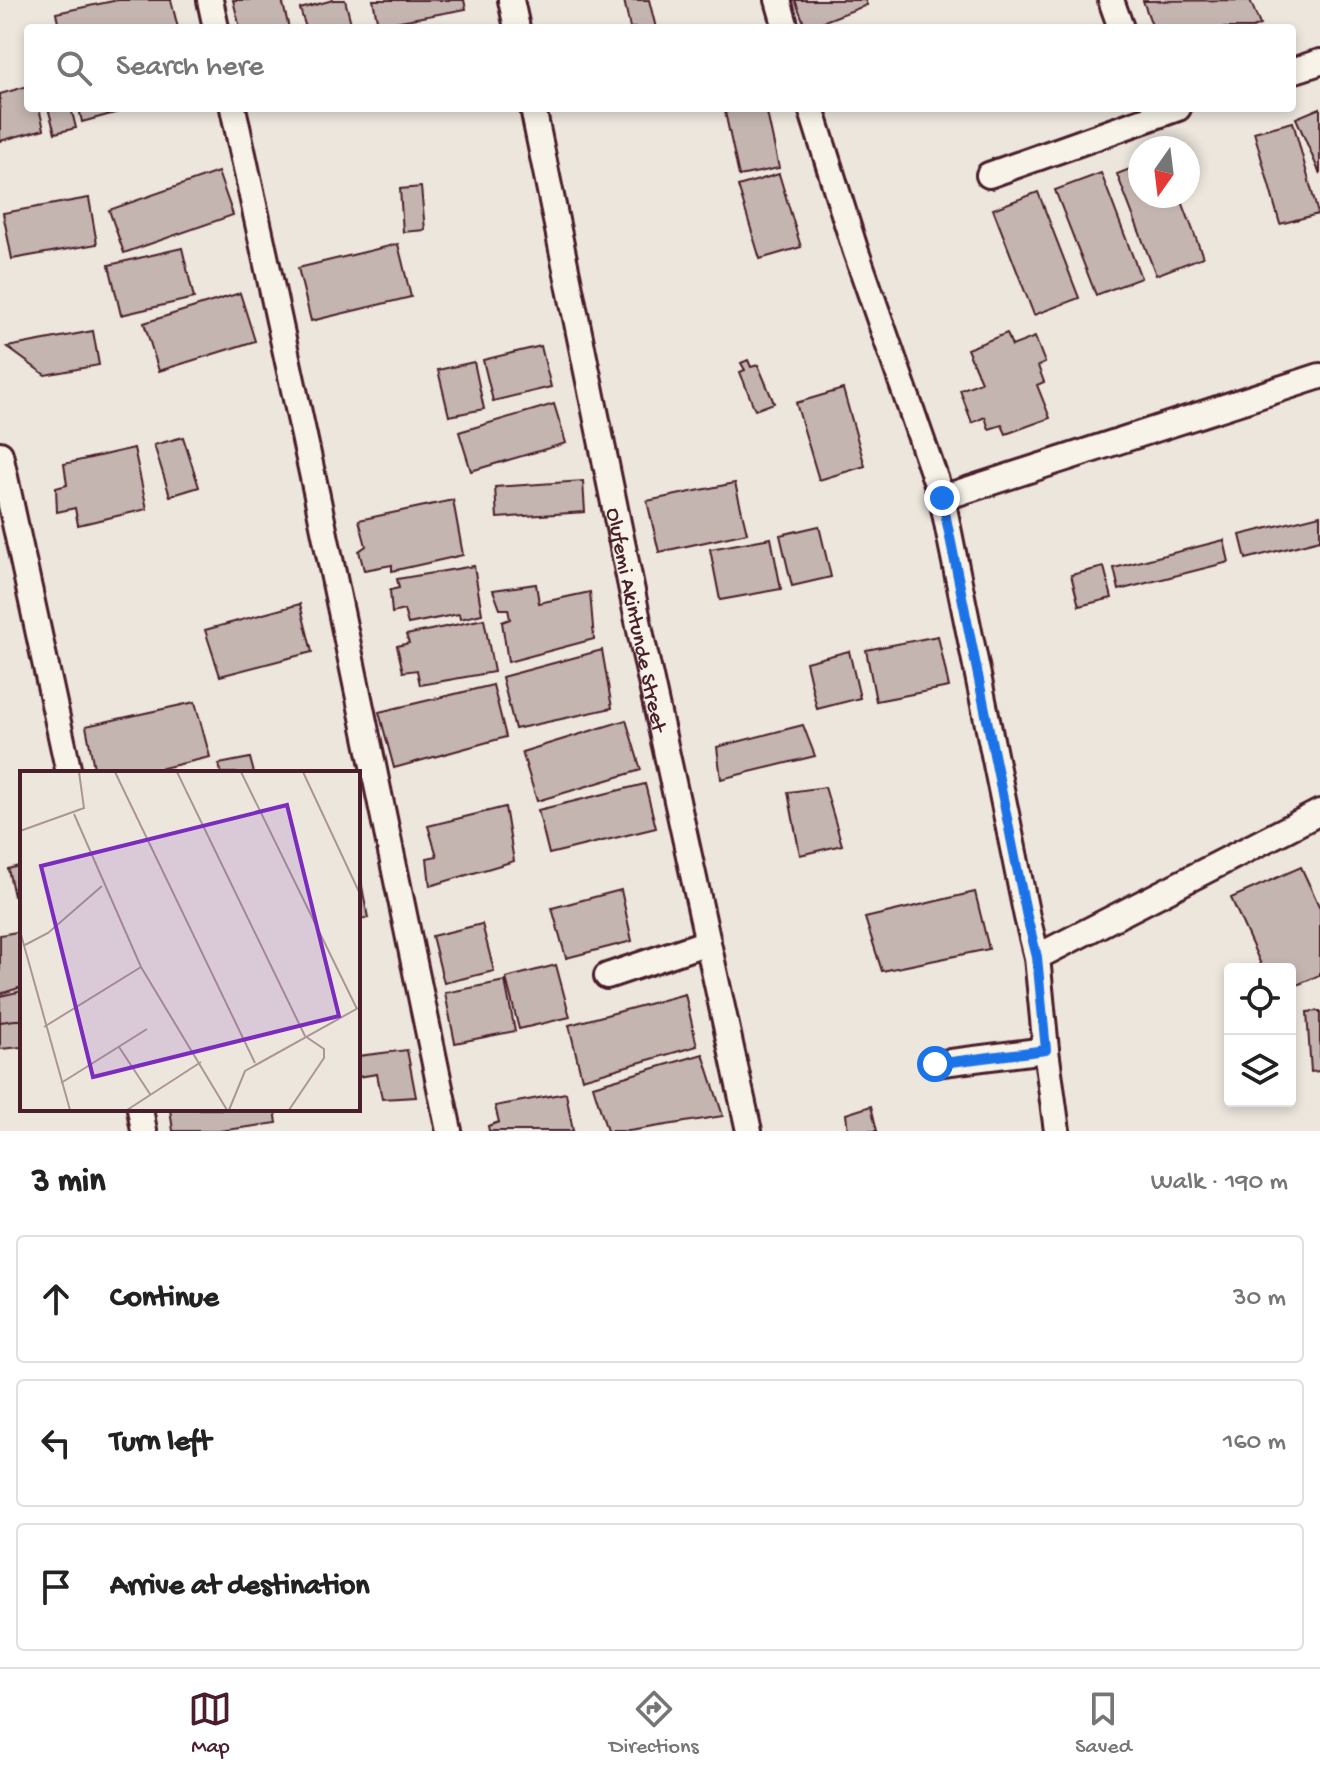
<!DOCTYPE html>
<meta charset="utf-8">
<style>
:root{--surface:#fff;--page:#f2f2f2;--text:#222;--muted:#767676;--line:#e0e0e0;--accent:#4a1f2b}
body{margin:0;font-family:"Gochi Hand",sans-serif;background:var(--page);color:var(--text)}
.controls{position:absolute;right:24px;bottom:24px;display:grid;overflow:hidden;border-radius:8px;box-shadow:0 4px 12px #0003}
.controls button{width:72px;height:72px;display:grid;place-items:center;padding:0;border:0;border-bottom:2px solid var(--line);background:var(--surface);color:var(--text);font:40px sans-serif}
.compass{position:absolute;left:1128px;top:136px;width:72px;height:72px;border-radius:50%;background:var(--surface);box-shadow:0 4px 12px #0003;rotate:194deg}
.stop{position:absolute;width:24px;height:24px;margin:-18px;border:6px solid #1a73e8;border-radius:50%;background:#fff}
.stop.end{background:#1a73e8;border-color:#fff;box-shadow:0 2px 8px #0008}
.list{margin:0;padding:0;list-style:none}
h2{display:flex;justify-content:space-between;align-items:center;height:104px;margin:0;padding:0 32px;font-size:34px}
h2 small{font-size:26px;font-weight:400;color:var(--muted)}
.list li{display:grid;grid-template-columns:52px 1fr auto;gap:24px;align-items:center;box-sizing:border-box;height:128px;margin:0 16px 16px;padding:0 16px;border:2px solid var(--line);border-radius:8px}
.list b{display:block;font-size:30px;white-space:nowrap}
.list em{font-size:26px;font-style:normal;color:var(--muted)}
.icon{flex:none;width:44px;height:44px;fill:none;stroke:currentColor;stroke-width:2;stroke-linecap:round;stroke-linejoin:round}
.map{position:relative;flex:none;width:1320px;height:1131px;overflow:hidden}
.search{position:absolute;background:var(--surface);box-shadow:0 4px 12px #0003;left:24px;right:24px;top:24px;height:88px;display:flex;align-items:center;gap:20px;box-sizing:border-box;padding:0 28px;border-radius:8px;color:var(--muted);font-size:30px}
.sheet{height:536px;background:var(--surface)}
nav{display:flex;justify-content:space-around;align-items:center;box-sizing:border-box;height:112px;border-top:2px solid var(--line);background:var(--surface);font-size:22px;color:var(--muted)}
nav a{display:grid;justify-items:center;gap:4px}
nav .on{color:var(--accent)}
.map>svg:first-child{display:block}
</style>
<div class="map">
<svg width="1320" height="1131" viewBox="0 0 1320 1131">
<rect width="100%" height="100%" fill="#ece6dd"/>
<filter id="ink" filterUnits="userSpaceOnUse"><feTurbulence type="fractalNoise" baseFrequency=".0125" numOctaves="2"/><feDisplacementMap in="SourceGraphic" scale="16" xChannelSelector="R" yChannelSelector="G"/><feConvolveMatrix kernelMatrix="1 2 1 2 8 2 1 2 1" color-interpolation-filters="sRGB"/></filter>
<g filter="url(#ink)">
<path fill="#c4b5b0" stroke="#4a1f2b" stroke-width="2" d="M 118,0 L 171,0 L 178,28 L 59,28 L 56,13 Z
M 233,0 L 282,0 L 289,28 L 240,28 Z
M 333,0 L 345,0 L 352,27 L 306,28 L 300,9 Z
M 373,0 L 464,0 L 466,9 L 378,25 Z
M 624,0 L 649,0 L 656,28 L 630,28 Z
M 795,0 L 865,0 L 867,5 L 806,28 Z
M 1250,0 L 1260,25 L 1253,28 L 1153,28 L 1143,1 Z
M 28,86 L 28,108 L 39,108 L 44,129 L 0,141 L 0,94 Z
M 48,108 L 71,108 L 76,128 L 55,133 Z
M 79,108 L 133,108 L 82,122 Z
M 743,108 L 766,108 L 779,168 L 739,176 L 725,112 Z
M 1320,108 L 1320,174 L 1296,118 Z
M 1293,122 L 1318,214 L 1280,224 L 1254,132 Z
M 1140,165 L 1140,196 L 1180,196 L 1203,257 L 1156,275 L 1117,174 Z
M 218,172 L 233,215 L 124,253 L 109,210 Z
M 1101,173 L 1141,278 L 1096,295 L 1055,190 Z
M 779,174 L 801,247 L 760,259 L 738,186 Z
M 421,187 L 425,230 L 403,232 L 400,189 Z
M 1038,192 L 1079,298 L 1034,315 L 993,209 Z
M 89,198 L 97,244 L 12,259 L 3,213 Z
M 398,244 L 411,297 L 311,321 L 298,268 Z
M 182,248 L 194,298 L 121,315 L 109,265 Z
M 240,293 L 255,341 L 159,371 L 144,323 Z
M 93,331 L 99,365 L 45,375 L 7,347 Z
M 1007,333 L 1012,346 L 1035,337 L 1045,363 L 1038,366 L 1044,382 L 1037,385 L 1050,418 L 1006,434 L 1002,425 L 989,429 L 985,417 L 972,423 L 960,390 L 981,382 L 967,349 Z
M 541,346 L 551,387 L 493,401 L 483,360 Z
M 748,360 L 751,367 L 758,365 L 774,403 L 755,410 L 740,372 L 745,370 L 741,363 Z
M 474,362 L 484,409 L 449,416 L 438,370 Z
M 843,389 L 865,466 L 819,480 L 796,403 Z
M 554,404 L 566,443 L 471,471 L 459,432 Z
M 183,437 L 199,487 L 170,496 L 154,445 Z
M 134,448 L 147,509 L 78,525 L 75,508 L 57,512 L 56,488 L 67,485 L 64,464 Z
M 583,481 L 585,512 L 497,518 L 495,487 Z
M 735,483 L 747,533 L 659,552 L 647,501 Z
M 453,500 L 463,555 L 392,571 L 392,565 L 364,570 L 359,551 L 366,546 L 359,520 Z
M 1320,515 L 1320,540 L 1246,559 L 1240,535 Z
M 819,526 L 831,577 L 792,586 L 780,535 Z
M 771,538 L 781,589 L 720,600 L 710,549 Z
M 1224,540 L 1229,562 L 1119,590 L 1114,568 Z
M 474,566 L 482,614 L 460,619 L 459,614 L 408,624 L 404,610 L 392,613 L 390,590 L 399,588 L 397,579 Z
M 1104,567 L 1112,598 L 1079,606 L 1071,575 Z
M 536,584 L 539,603 L 590,592 L 594,639 L 508,662 L 502,622 L 510,619 L 508,609 L 500,609 L 493,590 Z
M 300,604 L 312,652 L 220,676 L 205,630 Z
M 484,619 L 494,672 L 420,685 L 417,670 L 403,672 L 397,646 L 409,643 L 406,635 Z
M 938,636 L 949,687 L 876,701 L 866,650 Z
M 602,650 L 612,708 L 515,729 L 502,677 Z
M 849,651 L 860,698 L 817,709 L 806,662 Z
M 493,685 L 506,737 L 394,768 L 379,712 Z
M 195,702 L 210,757 L 142,773 L 95,773 L 86,726 Z
M 626,720 L 641,770 L 537,801 L 522,752 Z
M 803,725 L 815,756 L 721,779 L 717,747 Z
M 250,758 L 254,773 L 221,773 L 219,764 Z
M 645,784 L 656,828 L 549,854 L 538,810 Z
M 825,787 L 842,845 L 800,855 L 788,792 Z
M 505,807 L 514,861 L 430,886 L 427,858 L 437,856 L 428,826 Z
M 22,865 L 22,894 L 14,896 L 8,869 Z
M 1301,867 L 1320,908 L 1320,975 L 1290,988 L 1290,969 L 1263,969 L 1231,898 Z
M 359,871 L 368,918 L 358,919 L 358,872 Z
M 621,890 L 632,941 L 566,958 L 552,908 Z
M 975,892 L 989,949 L 882,971 L 865,918 Z
M 482,924 L 494,971 L 444,983 L 432,936 Z
M 22,931 L 22,987 L 0,994 L 0,935 Z
M 556,965 L 570,1017 L 519,1029 L 506,978 Z
M 505,981 L 515,1031 L 455,1043 L 445,993 Z
M 22,991 L 22,1019 L 0,1022 L 0,996 Z
M 685,994 L 697,1046 L 582,1079 L 569,1025 Z
M 1320,1011 L 1320,1071 L 1311,1072 L 1307,1012 Z
M 22,1019 L 22,1047 L 0,1049 L 0,1022 Z
M 407,1050 L 416,1097 L 382,1099 L 377,1074 L 358,1077 L 358,1056 Z
M 703,1054 L 723,1116 L 629,1131 L 607,1131 L 593,1086 Z
M 566,1093 L 573,1131 L 489,1131 L 488,1126 L 499,1122 L 495,1106 Z
M 871,1106 L 877,1131 L 848,1131 L 846,1114 Z
M 170,1109 L 275,1109 L 277,1123 L 219,1131 L 173,1131 Z"/>
<g fill="none" stroke-linecap="round" stroke-linejoin="round">
<g stroke="#4a1f2b" stroke-width="30">
<g id="minor">
<path d="M 210,0 L 216,28"/>
<path d="M 511,0 L 517,28"/>
<path d="M 778,0 L 786,28"/>
<path d="M 1111,0 L 1121,28"/>
<path d="M 1292,71 L 1320,62"/>
<path d="M 233,108 L 317,496 L 449,1131"/>
<path id="s1" d="M 533,108 L 642,640 L 749,1131"/>
<path d="M 811,108 L 855,249 L 942,498 L 1027,917 L 1037,957 L 1046,1050 L 1057,1131"/>
<path d="M 989,175 L 1178,108"/>
<path d="M 0,454 L 69,773"/>
<path d="M 942,498 L 1320,376"/>
<path d="M 1037,957 L 1320,812"/>
<path d="M 607,976 L 708,942"/>
<path d="M 935,1064 L 1046,1050"/>
<path d="M 140,1109 L 144,1131"/>
</g>
</g>
<use href="#minor" stroke="#f7f3e8" stroke-width="24"/>
</g>
</g>
<g fill="none" stroke-linecap="round" stroke-linejoin="round" filter="url(#ink)">
<path stroke="#1a73e8" stroke-width="10" d="M 935,1064 L 1046,1050 L 1037,957 L 1027,917 L 942,498"/>
</g>
<g text-anchor="middle" stroke-width="8" stroke-linejoin="round" paint-order="stroke">
<g font-size="22" fill="#4a1f2b" stroke="#f7f3e8">
<text dy="8" stroke="none"><textPath href="#s1" startOffset="522">Olufemi Akintunde Street</textPath></text>
</g>
</g>
<g transform="translate(20 771)">
<rect width="340" height="340" fill="#ece6dd"/>
<path fill="none" stroke="#ab9696" stroke-width="2" d="M 95,1 L 235,292M 157,1 L 285,265 L 304,278 L 304,287 L 269,339M 221,1 L 337,238M 283,1 L 340,123M 54,43 L 121,196 L 207,339M 0,60 L 64,37 L 59,1M 0,160 L 50,339M 3,175 L 28,162 L 82,115M 24,256 L 121,196M 99,276 L 130,323M 41,312 L 127,258M 107,339 L 181,291M 209,339 L 225,300 L 340,236"/>
<path fill="#7b2cbf" fill-opacity="0.15" stroke="#7b2cbf" stroke-width="4" d="M 267,34 L 319,245 L 73,306 L 21,95 Z"/>
<rect width="340" height="340" fill="none" stroke="#4a1f2b" stroke-width="4"/>
</g>
</svg>
<div class="controls">
<button><svg class="icon" aria-label="locate" viewBox="0 0 24 24"><circle cx="12" cy="12" r="6"/><path d="M12 2v4M12 18v4M2 12h4M18 12h4"/></svg></button>
<button><svg class="icon" aria-label="layers" viewBox="0 0 24 24"><path d="M12 4l9 5-9 5-9-5zM3 14l9 5 9-5"/></svg></button>
</div>
<svg class="compass" viewBox="-18 -18 36 36"><path d="M0-13l5 13h-10z" fill="#e53935"/><path d="M0 13l5-13h-10z" fill="#767676"/></svg>
<div class="stop" style="left:935px;top:1064px"></div>
<div class="stop end" style="left:942px;top:498px"></div>
<div class="search"><svg class="icon" aria-label="search" viewBox="0 0 24 24"><circle cx="10" cy="10" r="6"/><path d="M15 15l6 6"/></svg>Search here</div>
</div>
<section class="sheet">
<h2>3 min<small>Walk · 190 m</small></h2>
<ul class="list">
<li><svg class="icon" aria-label="ahead" viewBox="0 0 24 24"><path d="M12 20V5M6 11l6-6 6 6"/></svg><div><b>Continue</b></div><em>30 m</em></li>
<li><svg class="icon" aria-label="left" viewBox="0 0 24 24"><path d="M17 20v-9H6M10 6l-5 5 5 5"/></svg><div><b>Turn left</b></div><em>160 m</em></li>
<li><svg class="icon" aria-label="arrive" viewBox="0 0 24 24"><path d="M6 21V4h12l-3 4 3 4H6"/></svg><div><b>Arrive at destination</b></div></li>
</ul>
</section>
<nav>
<a class="on"><svg class="icon" aria-label="map" viewBox="0 0 24 24"><path d="M3 6l6-2 6 2 6-2v14l-6 2-6-2-6 2zM9 4v14M15 6v14"/></svg>Map</a>
<a><svg class="icon" aria-label="directions" viewBox="0 0 24 24"><path d="M12 3l9 9-9 9-9-9zM9 14v-3h6M13 9l2 2-2 2"/></svg>Directions</a>
<a><svg class="icon" aria-label="saved" viewBox="0 0 24 24"><path d="M7 4h10v16l-5-4-5 4z"/></svg>Saved</a>
</nav>
